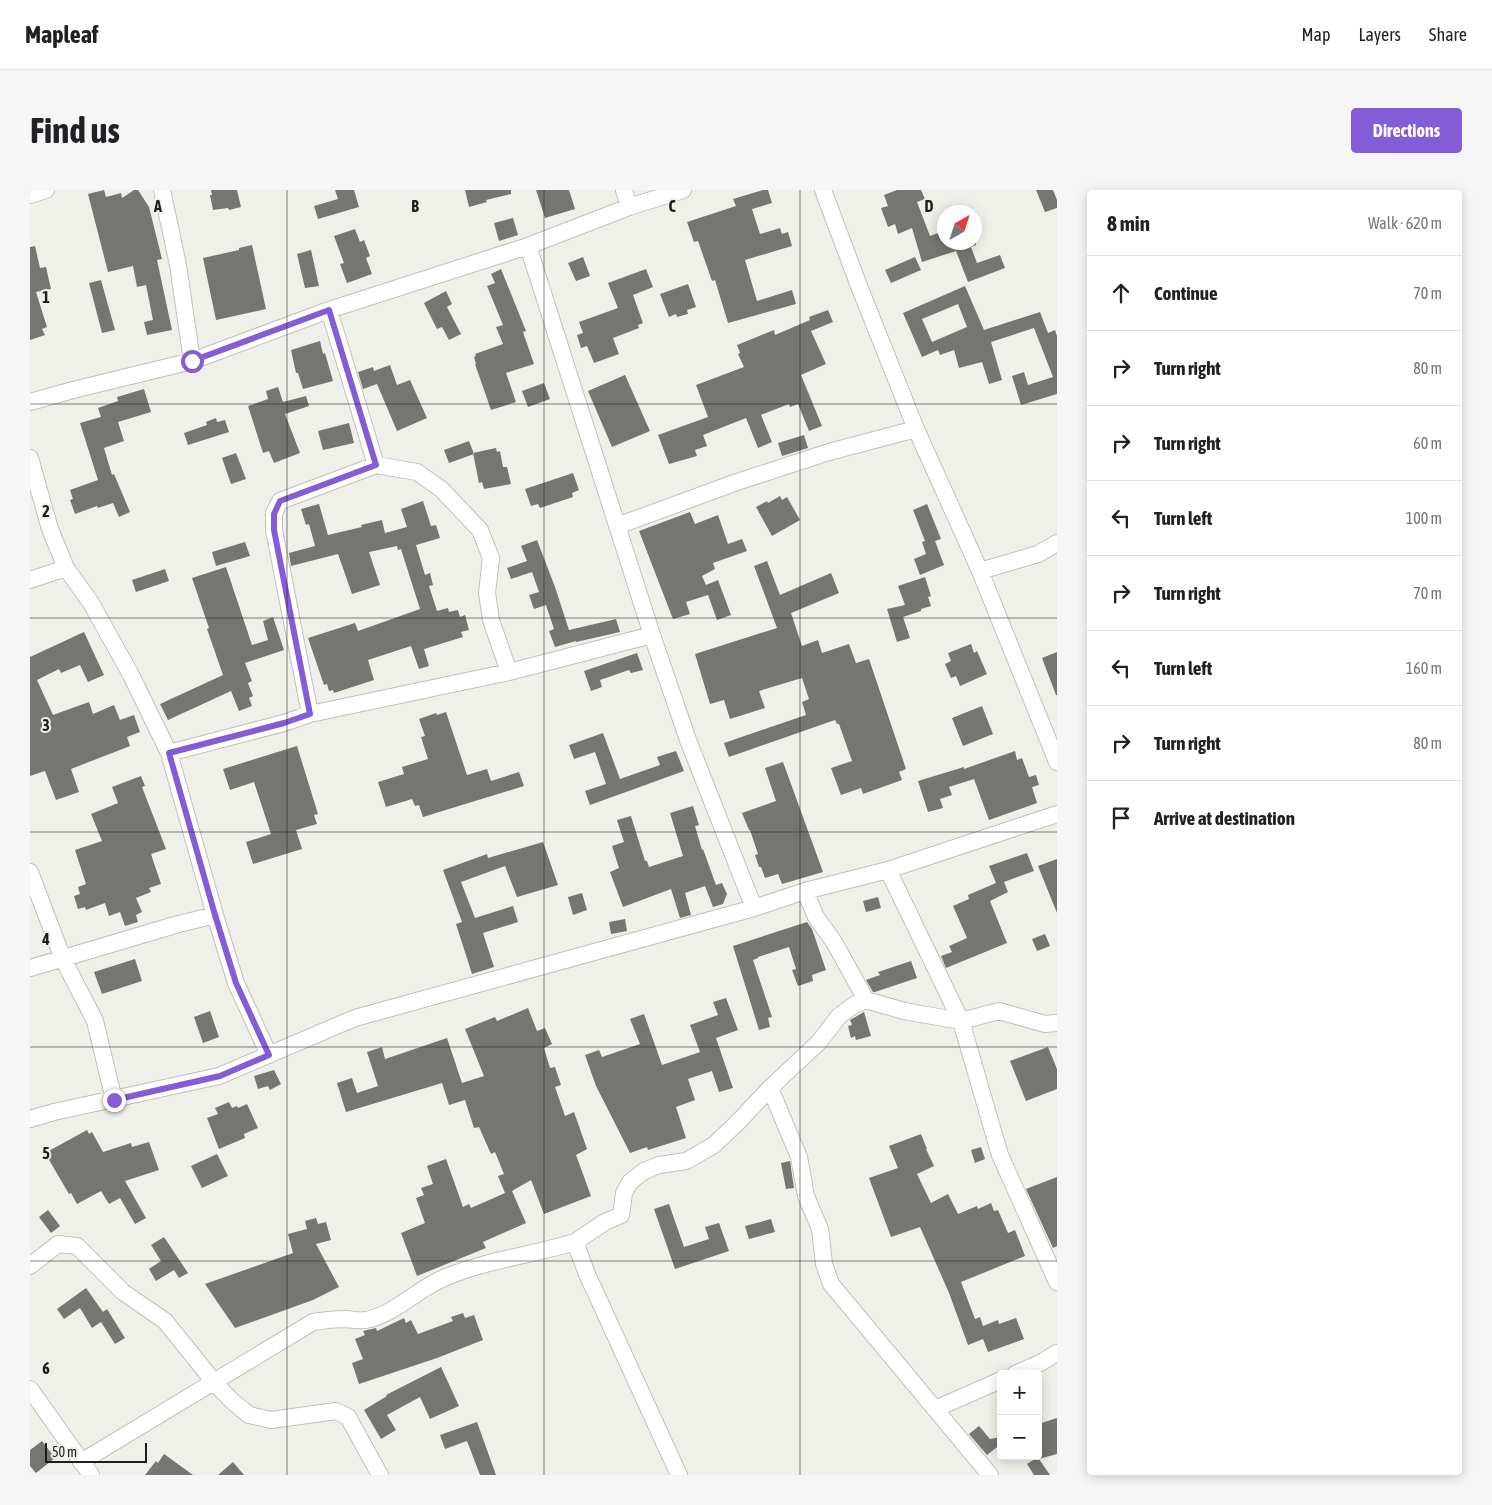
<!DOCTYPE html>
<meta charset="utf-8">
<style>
:root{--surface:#fff;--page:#f6f6f6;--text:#202124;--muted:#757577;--line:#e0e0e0;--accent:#835cd7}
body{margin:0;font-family:"Asap Condensed",sans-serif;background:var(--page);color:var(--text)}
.controls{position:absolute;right:15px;bottom:15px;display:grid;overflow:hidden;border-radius:5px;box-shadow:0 2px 12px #0003}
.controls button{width:45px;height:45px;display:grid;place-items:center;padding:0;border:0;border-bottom:1px solid var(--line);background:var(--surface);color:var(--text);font:25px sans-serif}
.compass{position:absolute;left:907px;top:15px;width:45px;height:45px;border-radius:50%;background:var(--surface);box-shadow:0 2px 12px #0003;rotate:39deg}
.scale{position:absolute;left:15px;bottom:12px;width:102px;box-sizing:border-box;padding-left:5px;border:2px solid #1d1d1c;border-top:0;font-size:14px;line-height:18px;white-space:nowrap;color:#1d1d1c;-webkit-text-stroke:4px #f0f0eb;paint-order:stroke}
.stop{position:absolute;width:15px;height:15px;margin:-11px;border:4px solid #835cd7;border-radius:50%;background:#fff}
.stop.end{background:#835cd7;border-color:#fff;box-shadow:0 1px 5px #0008}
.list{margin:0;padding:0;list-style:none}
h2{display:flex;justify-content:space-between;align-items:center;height:65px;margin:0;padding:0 20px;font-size:21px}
h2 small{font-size:16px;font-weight:400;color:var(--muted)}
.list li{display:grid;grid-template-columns:32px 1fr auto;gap:15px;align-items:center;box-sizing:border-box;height:75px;padding:0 20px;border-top:1px solid var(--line)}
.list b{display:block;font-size:19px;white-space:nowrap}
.list em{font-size:16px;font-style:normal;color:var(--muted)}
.icon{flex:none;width:28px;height:28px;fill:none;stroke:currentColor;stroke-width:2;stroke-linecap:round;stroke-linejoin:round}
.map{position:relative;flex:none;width:1027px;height:1285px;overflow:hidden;border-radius:5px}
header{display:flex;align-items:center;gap:30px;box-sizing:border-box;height:70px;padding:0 25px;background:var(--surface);border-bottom:1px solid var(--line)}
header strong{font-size:24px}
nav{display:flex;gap:28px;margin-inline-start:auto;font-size:18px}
.intro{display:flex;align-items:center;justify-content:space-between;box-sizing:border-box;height:120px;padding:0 30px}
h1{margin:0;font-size:35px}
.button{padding:12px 22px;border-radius:5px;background:var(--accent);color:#fff;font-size:18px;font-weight:700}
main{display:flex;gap:30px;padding:0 30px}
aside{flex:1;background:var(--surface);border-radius:5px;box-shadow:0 2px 12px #0003}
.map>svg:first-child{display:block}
</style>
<header>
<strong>Mapleaf</strong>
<nav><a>Map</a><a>Layers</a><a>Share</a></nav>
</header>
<div class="intro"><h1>Find us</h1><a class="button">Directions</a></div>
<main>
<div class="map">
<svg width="1027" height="1285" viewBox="0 0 1027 1285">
<rect width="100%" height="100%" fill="#f0f0eb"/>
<path fill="#757571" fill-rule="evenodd" d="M 74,0 L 76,7 L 91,3 L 92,8 L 104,0 L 108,0 L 119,17 L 132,69 L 127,70 L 142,140 L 117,145 L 114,132 L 123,130 L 116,95 L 107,97 L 103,76 L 78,82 L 58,4 Z
M 181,0 L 207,0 L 211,17 L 199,20 L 198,18 L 183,20 L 180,5 L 182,5 Z
M 305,0 L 324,0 L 329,17 L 288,29 L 284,16 L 308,9 Z
M 435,0 L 481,0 L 481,4 L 456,10 L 457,12 L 439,17 Z
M 506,0 L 539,0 L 545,19 L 515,28 Z
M 733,0 L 738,0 L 742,13 L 722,19 L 730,44 L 750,38 L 752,44 L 758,42 L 762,56 L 715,70 L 727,111 L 762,100 L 766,114 L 698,133 L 685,90 L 682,91 L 668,51 L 664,52 L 657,32 L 706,16 L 703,9 Z
M 867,0 L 891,0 L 895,9 L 887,12 L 900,46 L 911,42 L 914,52 L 946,52 L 946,55 L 941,57 L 947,73 L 970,65 L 975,78 L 938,92 L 926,61 L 892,72 L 882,38 L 868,44 L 865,34 L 858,37 L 851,18 L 858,16 L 854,5 Z
M 1006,0 L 1023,0 L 1027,10 L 1027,18 L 1015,22 Z
M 483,28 L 488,45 L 469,51 L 464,33 Z
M 325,39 L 330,52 L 334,50 L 340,66 L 336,68 L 342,84 L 317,93 L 310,74 L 314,73 L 304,46 Z
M 222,55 L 236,119 L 186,130 L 173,68 L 209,60 L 209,58 Z
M 5,56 L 10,78 L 16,77 L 21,99 L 6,102 L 17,137 L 12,139 L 15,145 L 0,150 L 0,57 Z
M 281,60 L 289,96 L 275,98 L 267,64 Z
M 553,67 L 560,86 L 546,91 L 538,73 Z
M 885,67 L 891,80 L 861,93 L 855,80 Z
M 471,79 L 496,141 L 493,142 L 504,174 L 476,183 L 486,212 L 461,220 L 445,174 L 446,174 L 444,167 L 446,166 L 445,164 L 473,154 L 466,137 L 473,135 L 457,96 L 465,93 L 461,84 Z
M 616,79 L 623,97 L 603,105 L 613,133 L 608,135 L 609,138 L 583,148 L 589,164 L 564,173 L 557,156 L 551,158 L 547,145 L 553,143 L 549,132 L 588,118 L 578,93 Z
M 71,90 L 85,140 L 72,143 L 59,93 Z
M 658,94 L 666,117 L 657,120 L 658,124 L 647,127 L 646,124 L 639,127 L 630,104 Z
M 935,96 L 954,140 L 1010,122 L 1018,143 L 1025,140 L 1027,146 L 1027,204 L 991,215 L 982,186 L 994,182 L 998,195 L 1023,187 L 1004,138 L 961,152 L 972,190 L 959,194 L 952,172 L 929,178 L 924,160 L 910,165 L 908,160 L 892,167 L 873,123 ZM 928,114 L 937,137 L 902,152 L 892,129 Z
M 416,101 L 422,114 L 417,117 L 418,119 L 431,144 L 419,150 L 412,137 L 407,139 L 394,113 Z
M 798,120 L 803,132 L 781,141 L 796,174 L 771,185 L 792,236 L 779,241 L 768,214 L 760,217 L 759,214 L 731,225 L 742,252 L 728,258 L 716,228 L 673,245 L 677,256 L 665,260 L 667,266 L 639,274 L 628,245 L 678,227 L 666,195 L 714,177 L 708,164 L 710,163 L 707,155 L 744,140 L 745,145 L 780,130 L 779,127 Z
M 290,151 L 293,164 L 295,163 L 303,191 L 273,199 L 268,183 L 266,183 L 261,160 Z
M 360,175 L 367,195 L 380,190 L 397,228 L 367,241 L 347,194 L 333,199 L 328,182 L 343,177 L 344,181 Z
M 595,185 L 620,241 L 582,257 L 558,201 Z
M 514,193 L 520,209 L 498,217 L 492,201 Z
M 248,197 L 253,212 L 276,206 L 279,216 L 255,224 L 270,263 L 244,273 L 239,261 L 233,263 L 218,216 L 238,209 L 236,201 Z
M 114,199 L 121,222 L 88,232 L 94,251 L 74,258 L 82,285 L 84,284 L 100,322 L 89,327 L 83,313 L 68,318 L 67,316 L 45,324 L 40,310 L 43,309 L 40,300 L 68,290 L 50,233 L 71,227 L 68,218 L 88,211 L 87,207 Z
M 186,228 L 187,232 L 195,230 L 199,242 L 158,255 L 154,243 L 177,235 L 176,232 Z
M 319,233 L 324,253 L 293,260 L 288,241 Z
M 774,245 L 778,258 L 752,266 L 748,253 Z
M 439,251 L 444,264 L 419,273 L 414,260 Z
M 466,258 L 467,262 L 470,261 L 473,277 L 477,277 L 481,294 L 454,299 L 452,292 L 449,293 L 443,263 Z
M 206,263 L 216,289 L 201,294 L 192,268 Z
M 543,283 L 549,300 L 542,303 L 543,307 L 510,318 L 508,314 L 501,316 L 495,299 Z
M 750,306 L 752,310 L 757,307 L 770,330 L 742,346 L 726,317 L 737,311 L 738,313 Z
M 393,311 L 401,336 L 406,335 L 410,348 L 386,355 L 395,385 L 400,383 L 403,395 L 399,396 L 407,421 L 418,418 L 419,422 L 428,420 L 430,427 L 435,425 L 439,440 L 431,442 L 433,447 L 394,459 L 399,476 L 389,479 L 381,456 L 338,470 L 344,490 L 304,503 L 303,500 L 299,501 L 297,494 L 294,495 L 278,448 L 325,433 L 328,441 L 390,419 L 371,359 L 368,360 L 367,356 L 339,362 L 350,395 L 322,404 L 308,364 L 261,376 L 259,363 L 285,356 L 279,334 L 276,335 L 271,319 L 289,314 L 298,345 L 332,337 L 331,335 L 352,330 L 355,343 L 377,337 L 371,319 Z
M 897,314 L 911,349 L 905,351 L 914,375 L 890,385 L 884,369 L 896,364 L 892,352 L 895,351 L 883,320 Z
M 660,322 L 665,334 L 688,325 L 698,354 L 712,349 L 717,361 L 683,373 L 685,379 L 672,386 L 676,395 L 688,390 L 701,425 L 687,430 L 678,405 L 656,412 L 660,424 L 643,429 L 609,341 Z
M 507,350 L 525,397 L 539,440 L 586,429 L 590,442 L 546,452 L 546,451 L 525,457 L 519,441 L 524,439 L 516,415 L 504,419 L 499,405 L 509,402 L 502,382 L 481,389 L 477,378 L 497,371 L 491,356 Z
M 215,352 L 220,366 L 186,376 L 182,362 Z
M 737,371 L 750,405 L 801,383 L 809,403 L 761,423 L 772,456 L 788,450 L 792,463 L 819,454 L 826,473 L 839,469 L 876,579 L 869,582 L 872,590 L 833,604 L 831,598 L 811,605 L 801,578 L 822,571 L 809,534 L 807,534 L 805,530 L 699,567 L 694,553 L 776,525 L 772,512 L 779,509 L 772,488 L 729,501 L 735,518 L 700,529 L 694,510 L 680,514 L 665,464 L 747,438 L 724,376 Z
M 196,377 L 222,455 L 238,450 L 233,431 L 243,427 L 254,460 L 215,473 L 222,491 L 218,493 L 223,506 L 219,508 L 222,516 L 209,521 L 201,501 L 138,530 L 130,514 L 193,485 L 177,439 L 179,438 L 162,388 Z
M 135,379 L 139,391 L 106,402 L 102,390 Z
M 895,387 L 901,406 L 898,407 L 901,416 L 891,419 L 891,421 L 873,427 L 880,448 L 867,452 L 857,419 L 875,415 L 868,396 Z
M 54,442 L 74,485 L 58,492 L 50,475 L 31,483 L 29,479 L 7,490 L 23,525 L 59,512 L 63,524 L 84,515 L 90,530 L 104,525 L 110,542 L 97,547 L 100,556 L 41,579 L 49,602 L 26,610 L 15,581 L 0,586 L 0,467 Z
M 941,454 L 944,463 L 947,461 L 957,484 L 930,496 L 926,486 L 921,488 L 915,474 L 921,471 L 918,463 Z
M 1027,462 L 1027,505 L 1026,505 L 1012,468 Z
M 607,463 L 613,480 L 601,483 L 599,480 L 570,490 L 572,497 L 561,501 L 554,481 Z
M 952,516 L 963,544 L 933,556 L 922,528 Z
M 416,522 L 437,585 L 457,579 L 461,591 L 489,582 L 494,596 L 393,627 L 389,615 L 385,616 L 382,609 L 356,617 L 348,592 L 374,584 L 372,577 L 398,569 L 391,547 L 395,546 L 389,529 L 406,523 L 407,525 Z
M 573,543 L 590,589 L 630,575 L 627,567 L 646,561 L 654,581 L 560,615 L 555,601 L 576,594 L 565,562 L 544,569 L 539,555 Z
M 267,556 L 288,624 L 284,625 L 287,634 L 266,640 L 272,659 L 223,674 L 216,652 L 241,644 L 224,592 L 200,600 L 193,579 Z
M 985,561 L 987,570 L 992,568 L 999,587 L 1006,585 L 1009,595 L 1002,597 L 1007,613 L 959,630 L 944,589 L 919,597 L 922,605 L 910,609 L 913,618 L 898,622 L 888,591 L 934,577 L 934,579 Z
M 753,572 L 793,682 L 752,694 L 748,684 L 735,688 L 731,677 L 729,677 L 725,665 L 728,664 L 720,640 L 719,640 L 712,623 L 746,611 L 735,578 Z
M 111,586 L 115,596 L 112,597 L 136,659 L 121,664 L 131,694 L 119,698 L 121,702 L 106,708 L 112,722 L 106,725 L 108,732 L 95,736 L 90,722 L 79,726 L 75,713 L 56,720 L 55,717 L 48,719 L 44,706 L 50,704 L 48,697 L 56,694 L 45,660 L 72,651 L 61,624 L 88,613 L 82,597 Z
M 663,616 L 669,635 L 665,636 L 672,660 L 673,659 L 686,695 L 692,693 L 697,704 L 693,714 L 683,717 L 675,696 L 655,703 L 661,725 L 650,728 L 641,699 L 593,717 L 580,682 L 589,678 L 582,656 L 594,652 L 587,630 L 601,626 L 615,671 L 617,671 L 619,677 L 653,666 L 640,623 Z
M 513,652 L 528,695 L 487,707 L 475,676 L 431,692 L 445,728 L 483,716 L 488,732 L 453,743 L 464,777 L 442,784 L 426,734 L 432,732 L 413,680 L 457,664 L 458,668 Z
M 997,663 L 1004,681 L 974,692 L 978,702 L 960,711 L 977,753 L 916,778 L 911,766 L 922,762 L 919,756 L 937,748 L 923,716 L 939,709 L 938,705 L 966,693 L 959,676 Z
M 1027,669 L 1027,723 L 1008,676 Z
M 552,703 L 557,720 L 543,725 L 538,707 Z
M 848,707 L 851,718 L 836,722 L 833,711 Z
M 595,729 L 597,741 L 581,744 L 579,732 Z
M 777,732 L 782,739 L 796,780 L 782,785 L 783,791 L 768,796 L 762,780 L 766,779 L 759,757 L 728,767 L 728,768 L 723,770 L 742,827 L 738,828 L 740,837 L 729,840 L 703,756 Z
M 1015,744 L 1020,756 L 1007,761 L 1002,749 Z
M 105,769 L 112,791 L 72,804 L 64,782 Z
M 881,771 L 887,788 L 845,802 L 843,802 L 836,790 L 850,785 L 848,782 Z
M 696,808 L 708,840 L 686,848 L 703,898 L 689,902 L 682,881 L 658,889 L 665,910 L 646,917 L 656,948 L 618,960 L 617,957 L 600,963 L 566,896 L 555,865 L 569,860 L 572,867 L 610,854 L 600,829 L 614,824 L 632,875 L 670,862 L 660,835 L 688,825 L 683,812 Z
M 498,818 L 507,841 L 515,838 L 522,854 L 514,858 L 520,878 L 525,877 L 531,895 L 525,897 L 535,926 L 544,922 L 557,959 L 546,965 L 561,1006 L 514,1024 L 501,990 L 482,1001 L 496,1033 L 453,1052 L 456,1058 L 387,1086 L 371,1043 L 395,1033 L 386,1008 L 394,1005 L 391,998 L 403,994 L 397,976 L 416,969 L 433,1017 L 439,1014 L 441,1018 L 475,1003 L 468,986 L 474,984 L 465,962 L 461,964 L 449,937 L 444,938 L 435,910 L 419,915 L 412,893 L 316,922 L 307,893 L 322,888 L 327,903 L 348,896 L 337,862 L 352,857 L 355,869 L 417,848 L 432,893 L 454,886 L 435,839 L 465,827 L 467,831 Z
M 180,821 L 189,847 L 173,853 L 164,827 Z
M 834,822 L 841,846 L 826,850 L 825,846 L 821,848 L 818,836 L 822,835 L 820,830 Z
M 1018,857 L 1027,879 L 1027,899 L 996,911 L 980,871 Z
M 244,880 L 251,894 L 240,900 L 238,896 L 228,899 L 224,886 Z
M 199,912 L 202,918 L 207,916 L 208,918 L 217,914 L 228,938 L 214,944 L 215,948 L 189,959 L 177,928 L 188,924 L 185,918 Z
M 57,940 L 59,944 L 62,942 L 73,962 L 101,953 L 102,957 L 119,952 L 129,980 L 95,991 L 116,1028 L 105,1034 L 90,1008 L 79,1014 L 71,1001 L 47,1014 L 41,1003 L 39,1004 L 15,963 Z
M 891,944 L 897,959 L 896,959 L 904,976 L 887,984 L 901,1013 L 918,1004 L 928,1024 L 947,1016 L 948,1019 L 961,1013 L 964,1021 L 968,1020 L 978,1043 L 985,1040 L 995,1066 L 931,1092 L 945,1129 L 950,1127 L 953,1136 L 968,1130 L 969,1134 L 986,1128 L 994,1149 L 958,1162 L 953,1149 L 938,1155 L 919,1103 L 890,1037 L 861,1047 L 839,988 L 868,978 L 859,956 Z
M 951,957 L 955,969 L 945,973 L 941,960 Z
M 187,964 L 198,986 L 172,998 L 161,976 Z
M 760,971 L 764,998 L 756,999 L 751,973 Z
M 1027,987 L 1027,1056 L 1023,1058 L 996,999 Z
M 639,1014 L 654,1057 L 679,1049 L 675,1037 L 689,1033 L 699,1061 L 645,1079 L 624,1019 Z
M 18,1020 L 30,1036 L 21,1043 L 9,1027 Z
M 286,1028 L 288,1034 L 296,1032 L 301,1050 L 286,1054 L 309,1097 L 283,1110 L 205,1138 L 175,1094 L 263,1063 L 258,1044 L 277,1039 L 275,1031 Z
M 741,1029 L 745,1042 L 719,1049 L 715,1036 Z
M 134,1047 L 158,1083 L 149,1088 L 144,1080 L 126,1091 L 119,1079 L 131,1071 L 121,1055 Z
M 56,1098 L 73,1122 L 77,1119 L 95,1148 L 85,1154 L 71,1132 L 62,1138 L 50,1118 L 34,1129 L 27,1119 Z
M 433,1123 L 435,1128 L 444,1125 L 453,1150 L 407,1168 L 329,1194 L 322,1173 L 333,1169 L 325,1149 L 335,1145 L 333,1141 L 346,1138 L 347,1141 L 374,1128 L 376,1133 L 381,1130 L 388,1144 L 423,1131 L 421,1127 Z
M 411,1177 L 429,1216 L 400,1229 L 390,1207 L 357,1225 L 366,1240 L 351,1249 L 334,1220 L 357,1206 L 356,1205 Z
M 1027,1228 L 1027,1264 L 1009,1269 L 1020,1285 L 1004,1285 L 997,1274 L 1008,1267 L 1008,1268 L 1008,1234 Z
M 447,1232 L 466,1285 L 450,1285 L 437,1251 L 415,1259 L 410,1245 Z
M 949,1236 L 960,1249 L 971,1247 L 971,1254 L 957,1265 L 939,1244 Z
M 12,1251 L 25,1268 L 6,1283 L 0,1276 L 0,1260 Z
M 134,1264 L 163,1285 L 115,1285 L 126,1271 L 128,1273 Z
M 203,1272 L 214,1285 L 188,1285 Z"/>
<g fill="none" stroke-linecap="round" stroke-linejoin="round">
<g stroke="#c0c0bb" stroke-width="18">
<path id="minor" d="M 132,0 L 148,75 L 162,171
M 594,0 L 599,17
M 793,0 L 829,96 L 886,239 L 950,381 L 1027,572
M 0,5 L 16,0
M 498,56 L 622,445 L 658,550 L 724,718
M 299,120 L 346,275
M 0,212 L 43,200 L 162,171 L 299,120 L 498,56 L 599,17 L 653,0
M 0,268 L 20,339 L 36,378 L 61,413 L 101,485 L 139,563 L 185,725 L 206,793 L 239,865
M 587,336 L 707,292 L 799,262 L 886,239
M 950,381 L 1008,364 L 1027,353
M 0,390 L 36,378
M 280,524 L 244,340 L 244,323 L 250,311 L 346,275 L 387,282 L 411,299 L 450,340 L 461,368 L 457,403 L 461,430 L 479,482
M 139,563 L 254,533 L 280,524 L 479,482 L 622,445
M 858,680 L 931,831 L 970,965 L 1027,1092
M 0,682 L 33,769 L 65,831 L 84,910
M 775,701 L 786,727 L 804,752 L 836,810
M 0,778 L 145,735 L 185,725
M 740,898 L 769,967 L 776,1006 L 790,1039 L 794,1074 L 801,1094 L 960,1285
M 0,929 L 24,922 L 189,886 L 325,828 L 724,718 L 775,701 L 858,680 L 1027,624
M 545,1052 L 575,1032 L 591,1025 L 594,1003 L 600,992 L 614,981 L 629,975 L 656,971 L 684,955 L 709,931 L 740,898 L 789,852 L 809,826 L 824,815 L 836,810 L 874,821 L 931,831 L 969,821 L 1015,834 L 1027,833
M 0,1076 L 28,1054 L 47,1056 L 93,1102 L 135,1131 L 184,1192 L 201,1210 L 219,1225 L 241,1230 L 306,1221 L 318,1227 L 350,1285
M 985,1184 L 1010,1173 L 1027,1163
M 0,1199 L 61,1285
M 905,1219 L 971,1190
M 51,1272 L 283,1132 C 295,1130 306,1129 317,1129 C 323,1130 330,1131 336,1130 C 366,1124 388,1098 416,1087 C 458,1070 502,1065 545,1052 L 557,1084 L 649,1285"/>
</g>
<use href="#minor" stroke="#fff" stroke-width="16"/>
</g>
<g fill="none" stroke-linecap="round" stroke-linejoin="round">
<path stroke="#835cd7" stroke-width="6" d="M 84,910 L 190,886 L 239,865 L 206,793 L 185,725 L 139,563 L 254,533 L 280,524 L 244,340 L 244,324 L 250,311 L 346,275 L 299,120 L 162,171"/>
</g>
<path fill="none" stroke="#1d1d1c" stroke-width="1" stroke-opacity="0.55" d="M 257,0 L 257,1285M 514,0 L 514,1285M 770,0 L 770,1285M 0,214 L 1027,214M 0,428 L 1027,428M 0,642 L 1027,642M 0,857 L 1027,857M 0,1071 L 1027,1071"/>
<g font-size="16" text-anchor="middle" font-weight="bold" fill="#1d1d1c" stroke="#f0f0eb" stroke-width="4" stroke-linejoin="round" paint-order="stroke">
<text x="128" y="22">A</text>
<text x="385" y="22">B</text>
<text x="642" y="22">C</text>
<text x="899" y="22">D</text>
<text x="16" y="113">1</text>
<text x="16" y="327">2</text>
<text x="16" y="541">3</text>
<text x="16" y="755">4</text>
<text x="16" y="969">5</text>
<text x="16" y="1184">6</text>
</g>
</svg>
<div class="controls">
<button>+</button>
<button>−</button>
</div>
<svg class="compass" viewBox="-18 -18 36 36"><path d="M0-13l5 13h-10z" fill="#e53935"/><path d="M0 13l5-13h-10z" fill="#757577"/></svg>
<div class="scale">50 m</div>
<div class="stop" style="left:162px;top:171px"></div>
<div class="stop end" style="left:84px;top:910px"></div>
</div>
<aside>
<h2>8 min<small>Walk · 620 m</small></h2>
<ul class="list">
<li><svg class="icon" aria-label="ahead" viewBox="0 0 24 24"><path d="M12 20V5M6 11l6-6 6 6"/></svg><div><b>Continue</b></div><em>70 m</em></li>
<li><svg class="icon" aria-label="right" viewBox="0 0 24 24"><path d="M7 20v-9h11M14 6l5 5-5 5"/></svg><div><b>Turn right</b></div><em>80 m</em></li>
<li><svg class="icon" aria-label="right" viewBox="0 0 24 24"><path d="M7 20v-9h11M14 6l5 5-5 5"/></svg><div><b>Turn right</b></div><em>60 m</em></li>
<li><svg class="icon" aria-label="left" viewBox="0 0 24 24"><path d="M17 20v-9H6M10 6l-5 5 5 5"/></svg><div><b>Turn left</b></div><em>100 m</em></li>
<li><svg class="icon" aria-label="right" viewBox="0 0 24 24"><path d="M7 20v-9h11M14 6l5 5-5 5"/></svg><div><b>Turn right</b></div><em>70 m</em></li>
<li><svg class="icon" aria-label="left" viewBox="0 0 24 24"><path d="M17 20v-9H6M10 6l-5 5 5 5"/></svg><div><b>Turn left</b></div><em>160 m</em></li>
<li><svg class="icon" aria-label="right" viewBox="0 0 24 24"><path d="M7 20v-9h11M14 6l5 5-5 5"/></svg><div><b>Turn right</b></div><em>80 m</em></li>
<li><svg class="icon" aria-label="arrive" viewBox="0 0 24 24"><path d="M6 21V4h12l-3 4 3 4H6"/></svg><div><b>Arrive at destination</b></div></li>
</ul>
</aside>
</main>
